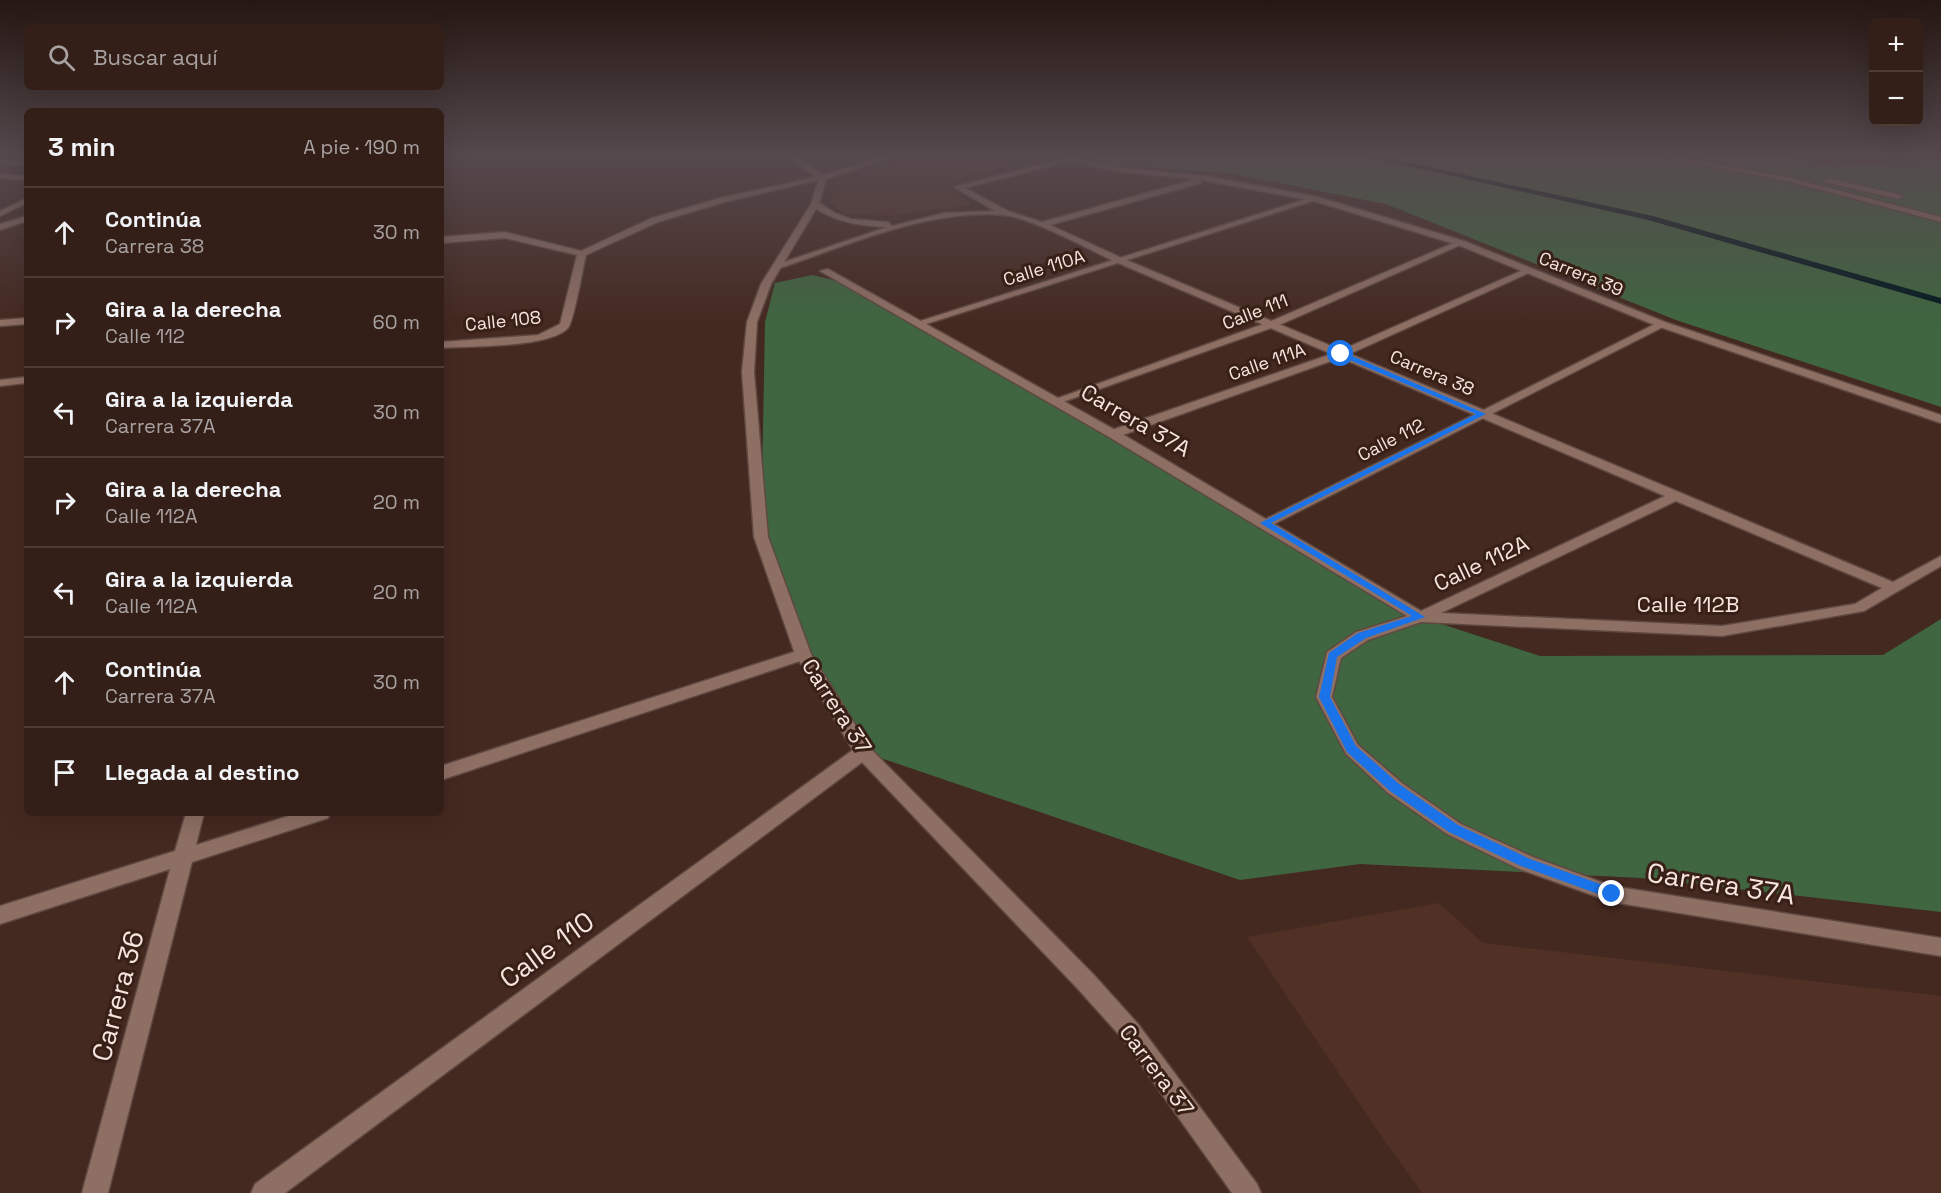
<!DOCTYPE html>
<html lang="es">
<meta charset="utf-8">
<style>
:root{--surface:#331f18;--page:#3b2721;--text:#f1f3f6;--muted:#a9a2a2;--line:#4e3d37}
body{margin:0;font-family:"Space Grotesk",sans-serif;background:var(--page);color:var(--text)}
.controls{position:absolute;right:18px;top:18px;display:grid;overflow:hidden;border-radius:9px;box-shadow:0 6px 24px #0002}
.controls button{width:54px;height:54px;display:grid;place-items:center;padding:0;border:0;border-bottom:2px solid var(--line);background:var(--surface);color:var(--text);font:30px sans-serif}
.stop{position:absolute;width:18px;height:18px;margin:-14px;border:4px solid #1a73e8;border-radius:50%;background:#fff}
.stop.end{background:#1a73e8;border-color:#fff;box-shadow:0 2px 6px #0008}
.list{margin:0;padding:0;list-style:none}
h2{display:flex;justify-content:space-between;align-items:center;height:78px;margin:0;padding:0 24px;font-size:26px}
h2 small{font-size:20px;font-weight:400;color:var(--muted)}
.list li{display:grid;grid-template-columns:39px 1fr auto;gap:18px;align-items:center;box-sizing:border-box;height:90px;padding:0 24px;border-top:2px solid var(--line)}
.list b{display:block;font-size:22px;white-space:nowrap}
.list p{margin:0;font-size:20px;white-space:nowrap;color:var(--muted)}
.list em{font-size:20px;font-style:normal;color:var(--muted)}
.icon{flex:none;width:33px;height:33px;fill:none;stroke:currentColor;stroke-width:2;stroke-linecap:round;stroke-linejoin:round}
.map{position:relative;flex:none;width:1941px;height:1193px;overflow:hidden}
.search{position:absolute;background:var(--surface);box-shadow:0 6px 24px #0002;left:24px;top:24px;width:420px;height:66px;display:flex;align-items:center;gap:15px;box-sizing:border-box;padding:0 21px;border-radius:9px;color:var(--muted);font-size:22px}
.panel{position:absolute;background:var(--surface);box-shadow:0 6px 24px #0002;left:24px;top:108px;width:420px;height:708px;border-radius:9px}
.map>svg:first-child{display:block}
</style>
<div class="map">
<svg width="1941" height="1193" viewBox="0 0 1941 1193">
<rect width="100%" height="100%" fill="#442920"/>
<path fill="#513125" d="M 913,157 L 991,157 L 1017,164 L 954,179 L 948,189 L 968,201 L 970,205 L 892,216 L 868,215 L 847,214 L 836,209 L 831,201 L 838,188 L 845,180 Z
M 1439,903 L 1483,943 L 1941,996 L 1941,1193 L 1422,1193 L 1375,1127 L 1247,937 Z"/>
<path fill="#3f6640" d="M 1095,157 L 1787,157 L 1835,166 L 1941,159 L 1941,407 L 1676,320 L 1386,204 L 1228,173 L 1098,164 Z
M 812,275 L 837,281 L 1420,617 L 1540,656 L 1883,655 L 1941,619 L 1941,912 L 1641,878 L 1360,864 L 1240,880 L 863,752 L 803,654 L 761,537 L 765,322 L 775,283 Z"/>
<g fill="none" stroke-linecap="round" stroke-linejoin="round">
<path fill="#02191f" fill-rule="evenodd" d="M 1368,157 L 1383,157 L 1653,216 L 1941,298 L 1941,304 L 1648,220 Z"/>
<g stroke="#5e4840" stroke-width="3">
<path id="service" d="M 0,159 L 27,162 L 27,166 L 0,163 Z
M 27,198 L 27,203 L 0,216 L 0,211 Z
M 27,216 L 27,221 L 0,230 L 0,224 Z"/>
</g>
<g stroke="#5e4840" stroke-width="3">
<path id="pedestrian" d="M 1312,197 L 1319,199 L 923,325 L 914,323 Z
M 1458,241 L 1465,243 L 1277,326 L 1060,403 L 1052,403 L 1050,401 L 1269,322 Z
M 1525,269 L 1533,271 L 1345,356 L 1117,437 L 1113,438 L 1107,434 L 1109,431 L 1337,352 Z
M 1661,321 L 1666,324 L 1665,326 L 1270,526 L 1265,527 L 1258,523 Z"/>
</g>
<g stroke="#5e4840" stroke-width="3">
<path id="minor" d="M 787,157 L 796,157 L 827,178 L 725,202 L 658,222 L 586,255 C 583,267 574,321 568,328 C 549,348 470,346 441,348 L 441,342 L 538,335 L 560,324 L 577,255 L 505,238 L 441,243 L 441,237 L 505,232 L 581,251 L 652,218 L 720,198 L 816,177 Z
M 1068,157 L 1122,168 L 1206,176 L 1318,197 L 1464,241 L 1665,322 L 1941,415 L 1941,423 L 1657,326 L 1458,245 L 1314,201 L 1201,180 L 1201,183 L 1050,225 L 1124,259 L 1893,582 L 1941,556 L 1941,566 L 1864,611 L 1722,636 L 1421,622 L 1368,640 L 1341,658 L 1332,697 L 1358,745 L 1402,783 L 1461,824 L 1533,857 L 1612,886 L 1941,938 L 1941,956 L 1612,902 L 1519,869 L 1447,834 L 1388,793 L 1346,754 L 1316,697 L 1327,652 L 1356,632 L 1407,616 L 1109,437 L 820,271 L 828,269 L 1117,431 L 1421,611 L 1665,496 L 1118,263 C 1089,250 1033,218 1003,215 C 929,209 849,245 780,268 L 772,266 L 887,227 C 859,226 835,222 812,206 L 812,202 L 818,202 L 835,213 L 851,219 L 888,222 L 892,226 L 944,213 L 995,211 L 954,187 ZM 1071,161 L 1122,172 L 1196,179 L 1042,222 L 1008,211 L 965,188 ZM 1676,501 L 1882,588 L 1855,604 L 1722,626 L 1441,613 Z
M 0,174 L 27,176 L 27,180 L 0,178 Z
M 27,318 L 27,324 L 0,326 L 0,320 Z
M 27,377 L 27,383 L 0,386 L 0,380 Z
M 803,649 L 809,650 L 811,654 L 809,658 L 441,780 L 441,766 Z
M 863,746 L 869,747 L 872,752 L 869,757 L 285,1193 L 251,1193 L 255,1184 L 857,747 Z
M 186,813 L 204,813 L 196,845 L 298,813 L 330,813 L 328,818 L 192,862 L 108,1193 L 82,1193 L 170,869 L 0,924 L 0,906 L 175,851 Z"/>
</g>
<g stroke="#5e4840" stroke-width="3">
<path id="secondary" d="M 881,157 L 893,157 L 826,179 L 819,204 L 771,284 L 757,322 L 754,372 L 768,537 L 811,654 L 869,747 L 1094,975 L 1138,1024 L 1257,1184 L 1261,1193 L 1232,1193 L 1122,1038 L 1078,989 L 857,757 L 795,654 L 754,537 L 742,372 L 747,322 L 761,284 L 811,204 L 820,176 Z
M 1661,157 L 1679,157 L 1792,178 L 1941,217 L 1941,222 L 1791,182 Z
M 1828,178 L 1901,195 L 1902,197 L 1898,199 L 1825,182 L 1824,180 Z"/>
</g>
<use href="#service" fill="#8e6f64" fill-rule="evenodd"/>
<use href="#pedestrian" fill="#8e6f64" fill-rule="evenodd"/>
<use href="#minor" fill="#8e6f64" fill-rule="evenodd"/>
<use href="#secondary" fill="#8e6f64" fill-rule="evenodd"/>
</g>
<linearGradient id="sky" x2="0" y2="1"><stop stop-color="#251712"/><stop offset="0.48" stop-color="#56494e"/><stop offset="1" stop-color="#56494e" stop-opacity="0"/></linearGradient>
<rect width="1941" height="324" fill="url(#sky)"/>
<path fill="#1a73e8" d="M 1338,352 L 1343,352 L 1486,414 L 1271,523 L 1425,617 L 1366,638 L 1337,657 L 1330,697 L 1356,746 L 1399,784 L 1458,825 L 1530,859 L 1617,890 L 1619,894 L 1617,898 L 1612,899 L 1521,866 L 1449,832 L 1390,791 L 1347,752 L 1319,697 L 1329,653 L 1358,633 L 1412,616 L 1260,523 L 1476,414 L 1338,355 Z"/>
<g text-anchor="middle" stroke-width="6" stroke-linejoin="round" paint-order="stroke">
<g font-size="18" fill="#f6e4de" stroke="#392017">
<text transform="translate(1044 268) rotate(-17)" y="6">Calle 110A</text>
<text transform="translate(1581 274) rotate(22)" y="6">Carrera 39</text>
<text transform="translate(1255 312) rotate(-21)" y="6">Calle 111</text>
<text transform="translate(503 321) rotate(-6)" y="6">Calle 108</text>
<text transform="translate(1267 362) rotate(-19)" y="6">Calle 111A</text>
<text transform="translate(1432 373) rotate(23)" y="6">Carrera 38</text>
<text transform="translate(1391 440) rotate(-27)" y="6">Calle 112</text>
</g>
<g font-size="22" fill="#f6e4de" stroke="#392017">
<text transform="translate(1136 420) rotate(30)" y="8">Carrera 37A</text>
<text transform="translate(1481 563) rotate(-25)" y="8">Calle 112A</text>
<text x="1688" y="612">Calle 112B</text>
<text transform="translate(837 706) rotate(57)" y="8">Carrera 37</text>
<text transform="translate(1157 1070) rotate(53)" y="8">Carrera 37</text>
</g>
<g font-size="27" fill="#f6e4de" stroke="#392017">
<text transform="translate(1721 884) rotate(9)" y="9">Carrera 37A</text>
<text transform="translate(547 950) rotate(-36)" y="9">Calle 110</text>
<text transform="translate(118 996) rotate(-75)" y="9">Carrera 36</text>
</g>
</g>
</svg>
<div class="controls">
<button>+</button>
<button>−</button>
</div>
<div class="stop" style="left:1341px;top:354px"></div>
<div class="stop end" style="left:1612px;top:894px"></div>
<div class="search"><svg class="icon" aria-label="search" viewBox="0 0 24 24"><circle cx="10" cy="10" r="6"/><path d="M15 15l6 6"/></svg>Buscar aquí</div>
<section class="panel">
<h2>3 min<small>A pie · 190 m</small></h2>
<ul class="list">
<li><svg class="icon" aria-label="ahead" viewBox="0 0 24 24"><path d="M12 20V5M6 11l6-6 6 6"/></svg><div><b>Continúa</b><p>Carrera 38</p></div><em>30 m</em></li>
<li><svg class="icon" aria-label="right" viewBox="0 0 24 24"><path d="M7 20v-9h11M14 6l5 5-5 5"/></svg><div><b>Gira a la derecha</b><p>Calle 112</p></div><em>60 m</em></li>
<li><svg class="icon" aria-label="left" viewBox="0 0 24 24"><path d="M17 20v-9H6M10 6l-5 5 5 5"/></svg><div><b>Gira a la izquierda</b><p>Carrera 37A</p></div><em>30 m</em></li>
<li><svg class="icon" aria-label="right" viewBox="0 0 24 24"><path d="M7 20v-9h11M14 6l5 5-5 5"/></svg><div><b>Gira a la derecha</b><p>Calle 112A</p></div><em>20 m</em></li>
<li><svg class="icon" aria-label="left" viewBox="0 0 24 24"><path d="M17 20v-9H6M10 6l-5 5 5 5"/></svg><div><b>Gira a la izquierda</b><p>Calle 112A</p></div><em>20 m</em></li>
<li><svg class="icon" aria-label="ahead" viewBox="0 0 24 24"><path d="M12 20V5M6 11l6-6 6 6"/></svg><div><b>Continúa</b><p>Carrera 37A</p></div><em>30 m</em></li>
<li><svg class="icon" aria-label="arrive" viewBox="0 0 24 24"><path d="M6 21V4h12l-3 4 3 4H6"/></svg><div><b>Llegada al destino</b></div></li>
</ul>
</section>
</div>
